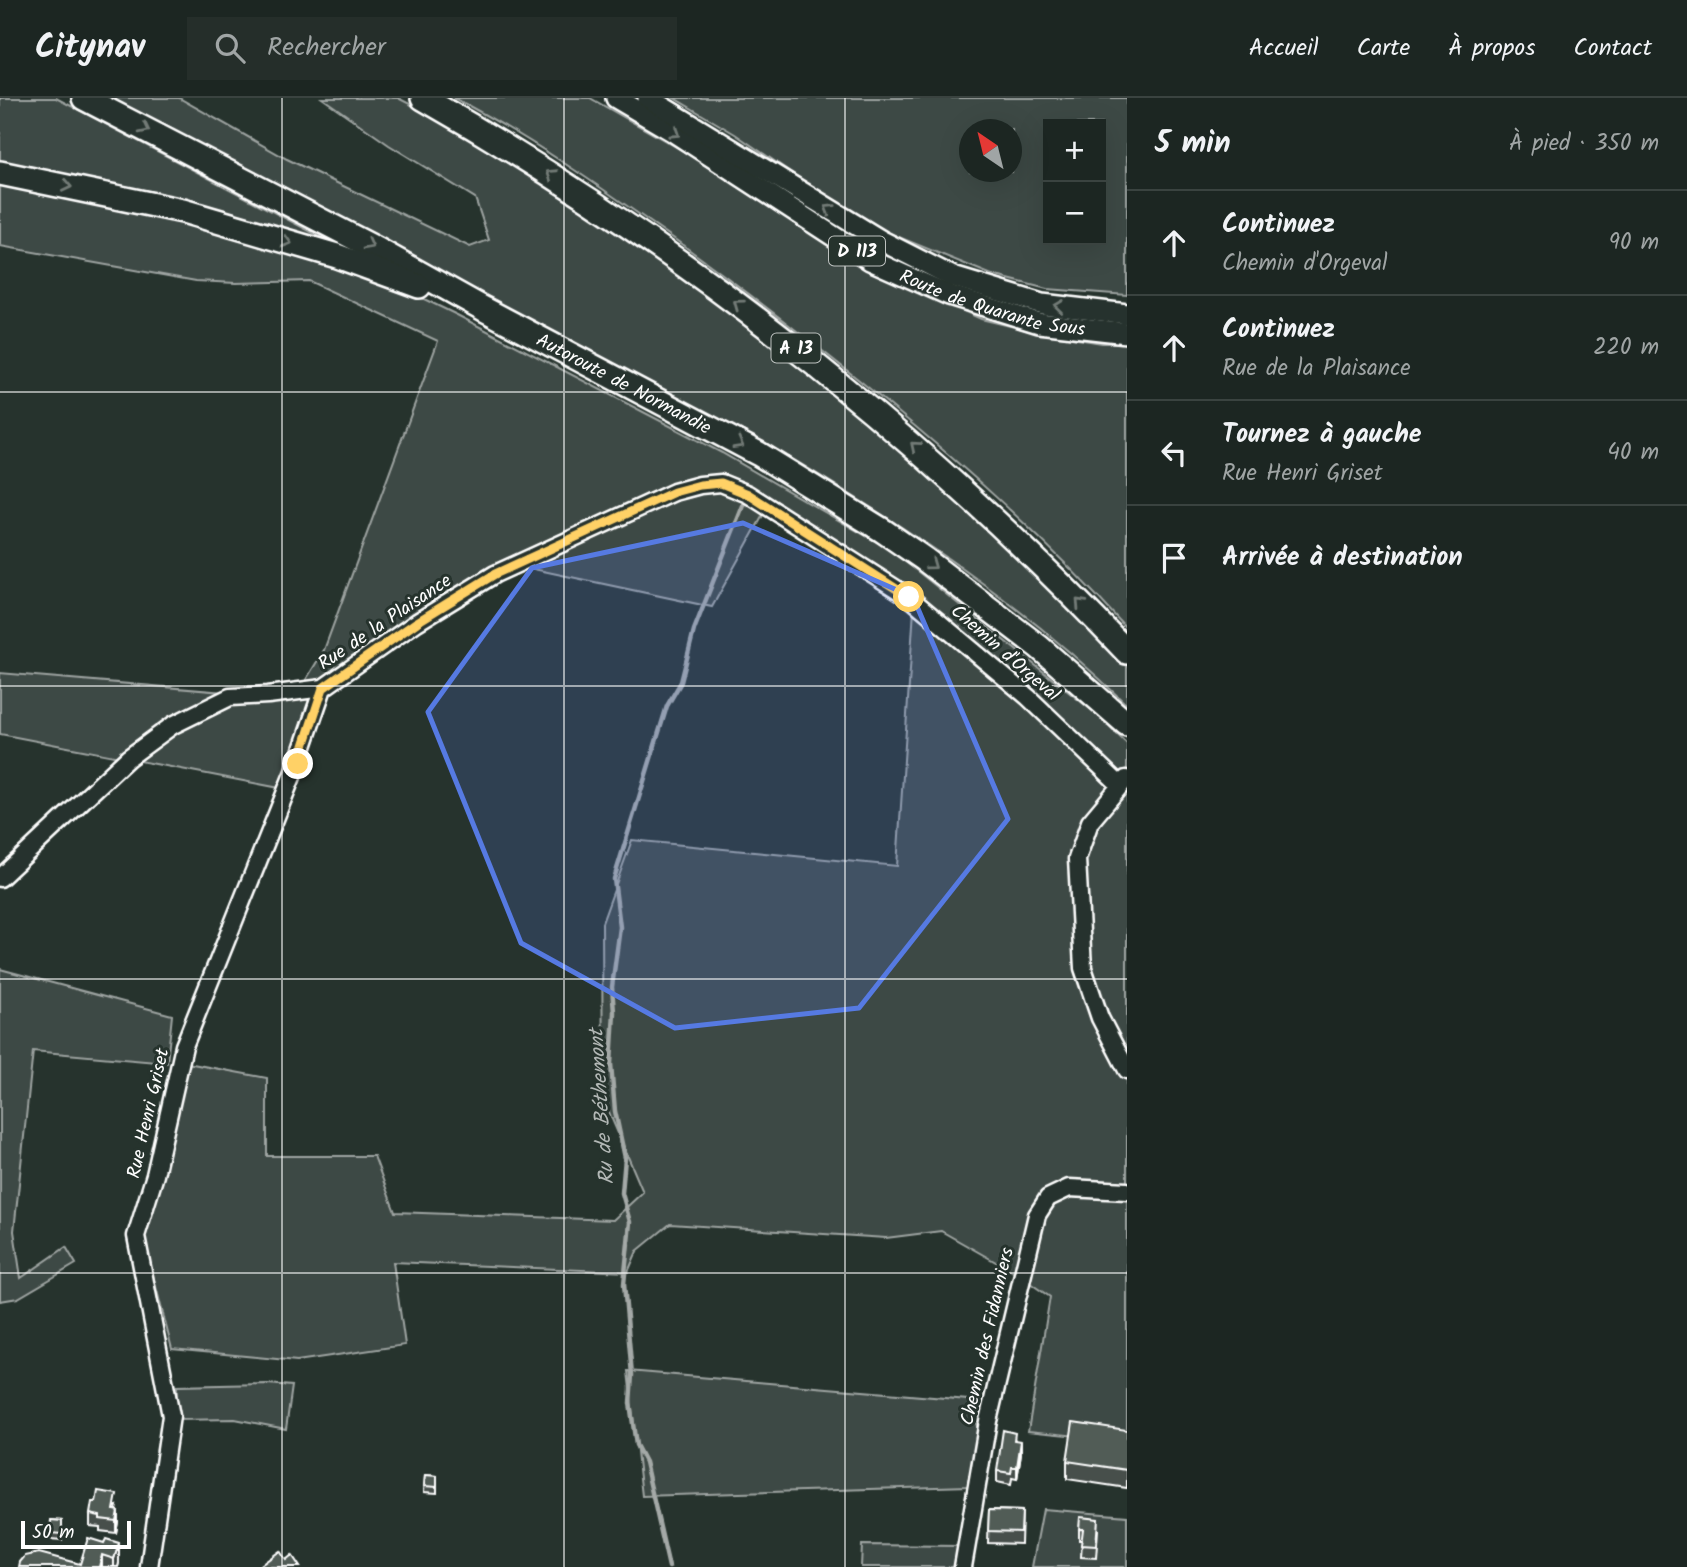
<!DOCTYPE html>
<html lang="fr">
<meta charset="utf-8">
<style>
:root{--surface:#1c2622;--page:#252e2a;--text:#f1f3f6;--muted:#a0a5a5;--line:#3a4340}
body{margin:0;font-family:Kalam,sans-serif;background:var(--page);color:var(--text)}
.controls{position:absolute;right:21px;top:21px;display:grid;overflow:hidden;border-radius:0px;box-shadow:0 7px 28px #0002}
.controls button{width:63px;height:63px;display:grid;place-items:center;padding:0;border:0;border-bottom:2px solid var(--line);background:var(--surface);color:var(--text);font:35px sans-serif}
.compass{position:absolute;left:959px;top:21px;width:63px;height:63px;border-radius:50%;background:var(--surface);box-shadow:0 7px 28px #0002;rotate:325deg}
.scale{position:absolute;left:21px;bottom:18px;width:110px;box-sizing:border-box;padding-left:7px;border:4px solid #fff;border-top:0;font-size:19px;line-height:24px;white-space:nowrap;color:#fff;-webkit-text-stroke:5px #26332d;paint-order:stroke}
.stop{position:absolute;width:21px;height:21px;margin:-16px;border:5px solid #ffd166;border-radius:50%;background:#fff}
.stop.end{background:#ffd166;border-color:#fff;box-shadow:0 2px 7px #0008}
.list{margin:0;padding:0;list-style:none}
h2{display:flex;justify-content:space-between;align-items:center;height:91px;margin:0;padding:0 28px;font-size:30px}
h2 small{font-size:23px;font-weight:400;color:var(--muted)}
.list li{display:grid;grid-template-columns:46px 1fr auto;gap:21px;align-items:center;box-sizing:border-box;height:105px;padding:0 28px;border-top:2px solid var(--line)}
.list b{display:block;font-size:26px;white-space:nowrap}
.list p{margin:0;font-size:23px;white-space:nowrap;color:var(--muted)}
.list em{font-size:23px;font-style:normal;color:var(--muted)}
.icon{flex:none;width:38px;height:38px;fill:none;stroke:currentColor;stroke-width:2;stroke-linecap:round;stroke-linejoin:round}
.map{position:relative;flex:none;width:1127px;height:1469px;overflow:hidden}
header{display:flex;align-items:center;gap:42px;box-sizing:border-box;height:98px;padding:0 35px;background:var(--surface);border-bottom:2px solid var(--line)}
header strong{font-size:33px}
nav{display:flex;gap:38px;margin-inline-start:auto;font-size:24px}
.search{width:490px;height:63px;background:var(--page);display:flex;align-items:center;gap:18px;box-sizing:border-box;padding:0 24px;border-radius:0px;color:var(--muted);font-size:26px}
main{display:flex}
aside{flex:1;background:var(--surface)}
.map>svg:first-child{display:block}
</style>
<header>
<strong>Citynav</strong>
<div class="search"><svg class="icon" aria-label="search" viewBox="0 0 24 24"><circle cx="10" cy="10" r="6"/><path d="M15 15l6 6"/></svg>Rechercher</div>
<nav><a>Accueil</a><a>Carte</a><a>À propos</a><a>Contact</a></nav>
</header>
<main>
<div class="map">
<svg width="1127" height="1469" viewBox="0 0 1127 1469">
<rect width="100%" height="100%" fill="#26332d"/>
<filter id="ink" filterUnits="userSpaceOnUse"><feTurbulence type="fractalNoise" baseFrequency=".0143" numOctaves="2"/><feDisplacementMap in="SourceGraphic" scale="14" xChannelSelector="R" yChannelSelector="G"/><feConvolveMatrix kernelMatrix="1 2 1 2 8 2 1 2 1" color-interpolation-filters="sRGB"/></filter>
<g filter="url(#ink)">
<path fill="#3e4944" stroke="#9ea4a2" stroke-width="2" fill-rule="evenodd" d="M 0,0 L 56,0 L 359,159 L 0,66 Z
M 111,0 L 179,0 L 287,61 L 470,149 L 489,142 L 475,100 L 389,47 L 322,0 L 398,0 L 465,34 L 573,103 L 813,271 L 914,358 L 1127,568 L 1127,607 C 1025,506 903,427 781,354 Z
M 454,0 L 590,0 L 683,53 L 852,162 L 981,221 L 1035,234 L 1102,245 L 1127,245 L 1127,531 C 1045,439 954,359 859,282 C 798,233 737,186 673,140 C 602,90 531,40 454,0 Z
M 674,0 L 1127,0 L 1127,197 L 1047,191 L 992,177 L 884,133 L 825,98 L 735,36 ZM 1048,26 L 1101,26 L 1101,142 L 1048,142 ZM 970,32 L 1012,32 L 1012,74 L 970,74 Z
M 0,83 L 74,97 L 255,141 L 393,186 L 457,217 L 722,355 L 892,453 L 1095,615 L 1127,646 L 1127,1343 L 1028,1333 L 1050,1199 L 1017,1176 L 941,1133 L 886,1140 L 670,1126 L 637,1153 L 628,1174 L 393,1164 L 405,1247 L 297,1263 L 172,1251 L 138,1119 L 187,965 L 267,980 L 267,1058 L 374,1058 L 395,1114 L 613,1122 L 643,1094 L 603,1000 L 602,825 L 632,742 L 897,768 L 914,511 L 767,410 L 712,509 L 515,467 L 326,596 L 290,692 L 0,636 L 0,575 L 295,600 L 324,552 L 438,243 L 309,183 L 236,185 L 196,183 L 0,148 Z
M 0,871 L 172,917 L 167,965 L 33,953 L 14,1133 L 21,1180 L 66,1149 L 76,1166 L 18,1200 L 0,1203 Z
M 628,1273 L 968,1302 L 979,1334 L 969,1388 L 642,1398 Z
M 267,1286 L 292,1288 L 286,1331 L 235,1321 L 176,1322 L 177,1288 Z
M 1043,1411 L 1127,1418 L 1127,1469 L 1032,1469 Z
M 862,1447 L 959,1448 L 955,1469 L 861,1469 Z"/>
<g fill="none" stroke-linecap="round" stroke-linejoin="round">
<path stroke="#a4a9a7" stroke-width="4.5" d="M 669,1469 L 645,1364 L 636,1347 L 630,1305 L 632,1277 L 624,1186 L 630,1124 L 622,1095 L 625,1060 L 615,1013 L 611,966 L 614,914 L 612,889 L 620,829 L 614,781 L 667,608 L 681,584 L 694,532 L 746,400"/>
<g stroke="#fff" stroke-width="21">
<path id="minor" d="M 1126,681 L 1090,724 L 1077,761 L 1083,870 L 1100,920 L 1127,972
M 0,780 L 128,660 L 173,627 L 230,599 L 268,597 L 323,590 L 417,524 L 495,476 L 674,394 L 700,387 L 721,385 L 748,396 L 909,499 L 1028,599 L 1120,687
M 149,1469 L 171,1318 L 136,1138 L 155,1077 L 184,948 L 297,666 L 323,590
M 963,1469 L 988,1323 L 1037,1117 L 1048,1100 L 1069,1090 L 1127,1093"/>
</g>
<g stroke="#fff" stroke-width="24">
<g id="major">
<path id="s1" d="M 616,0 L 672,33 L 870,162 L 949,197 L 1039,225 L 1127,235"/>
<path d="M 648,0 L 882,143 L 953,179 L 1042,206 L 1127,216"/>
</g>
</g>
<g stroke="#fff" stroke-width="28">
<g id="highway">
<path id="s2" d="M 84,0 L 378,152 L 484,211 L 759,356 L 882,432 L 924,461 L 1039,549 L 1127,626"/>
<path d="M 423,0 C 687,150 918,334 1127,554"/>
<path d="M 0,75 L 183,113 L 337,158 L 419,188"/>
</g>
</g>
<use href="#minor" stroke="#26332d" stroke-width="16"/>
<use href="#major" stroke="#26332d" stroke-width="19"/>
<use href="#highway" stroke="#26332d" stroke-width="23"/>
</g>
<path fill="#464f4b" stroke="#fff" stroke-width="2" d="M 1127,1332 L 1127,1390 L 1067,1381 L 1067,1363 Z
M 1015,1342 L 1021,1355 L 1017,1381 L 1012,1380 L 1011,1387 L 997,1384 L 997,1373 Z
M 425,1377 L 437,1378 L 437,1395 L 424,1394 Z
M 117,1408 L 116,1412 L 118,1424 L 116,1435 L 100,1433 L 100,1429 L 90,1428 L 90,1416 Z
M 989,1412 L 1022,1413 L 1021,1446 L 988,1445 Z
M 51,1422 L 62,1423 L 62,1442 L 50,1441 Z
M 1079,1431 L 1098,1432 L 1096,1460 L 1081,1459 L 1082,1442 L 1079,1442 Z
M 104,1445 L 119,1465 L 118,1469 L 19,1469 L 80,1466 Z"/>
<path fill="#39403d" stroke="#fff" stroke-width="2" d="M 1021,1343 L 1021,1355 L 1017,1381 L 1017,1369 Z
M 118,1413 L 118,1424 L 116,1435 L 116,1423 Z
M 119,1445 L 119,1465 L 118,1469 L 114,1469 L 114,1461 Z
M 102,1457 L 102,1469 L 99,1469 Z"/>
<path fill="#515c57" stroke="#fff" stroke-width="2" d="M 1073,1324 L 1127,1332 L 1127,1372 L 1067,1363 Z
M 1003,1332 L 1015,1335 L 1014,1342 L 1021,1343 L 1017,1369 L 1012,1369 L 1011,1375 L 997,1373 Z
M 425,1377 L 437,1378 L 437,1389 L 424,1388 Z
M 98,1393 L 117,1396 L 114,1412 L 118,1413 L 116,1423 L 100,1421 L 100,1418 L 90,1416 L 92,1404 L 96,1404 Z
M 989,1412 L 1022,1413 L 1021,1434 L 988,1433 Z
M 1080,1419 L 1098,1421 L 1096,1448 L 1081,1447 L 1083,1431 L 1079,1431 Z
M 51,1422 L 62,1423 L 62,1436 L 50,1435 Z
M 88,1440 L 104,1445 L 106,1441 L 119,1445 L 114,1461 L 102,1457 L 99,1469 L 19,1469 L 20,1464 L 25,1458 L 39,1455 L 80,1466 Z
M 280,1453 L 286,1462 L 292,1457 L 300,1469 L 258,1469 Z"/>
<defs><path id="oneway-chevron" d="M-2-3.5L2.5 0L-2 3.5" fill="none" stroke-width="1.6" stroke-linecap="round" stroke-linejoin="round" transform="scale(1.75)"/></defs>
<g stroke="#727a76">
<use href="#oneway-chevron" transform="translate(145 31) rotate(27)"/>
<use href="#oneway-chevron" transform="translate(675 35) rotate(33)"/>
<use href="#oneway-chevron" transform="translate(551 76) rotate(-147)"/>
<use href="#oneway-chevron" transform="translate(67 88) rotate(12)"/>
<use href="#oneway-chevron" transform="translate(829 111) rotate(-148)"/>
<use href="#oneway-chevron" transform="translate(287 144) rotate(16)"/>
<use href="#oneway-chevron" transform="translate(369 147) rotate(28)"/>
<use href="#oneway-chevron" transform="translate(738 206) rotate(-144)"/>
<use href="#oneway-chevron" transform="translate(1059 208) rotate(-173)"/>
<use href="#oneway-chevron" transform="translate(739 346) rotate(29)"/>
<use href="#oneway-chevron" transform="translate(915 348) rotate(-140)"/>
<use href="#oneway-chevron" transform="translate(932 467) rotate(36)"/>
<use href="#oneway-chevron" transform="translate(1080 505) rotate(-133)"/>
</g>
</g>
<g fill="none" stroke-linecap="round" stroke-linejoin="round" filter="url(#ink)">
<path stroke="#ffd166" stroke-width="9" d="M 298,666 L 323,590 L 417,524 L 495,476 L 674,394 L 700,387 L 721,385 L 748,396 L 909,499"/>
</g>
<path fill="#567ae2" fill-opacity="0.2" stroke="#567ae2" stroke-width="5" stroke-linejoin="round" d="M 743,425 L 913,499 L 1008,721 L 859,910 L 675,930 L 521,845 L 428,614 L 532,470 Z"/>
<path fill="none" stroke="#fff" stroke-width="2" stroke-opacity="0.55" d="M 282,0 L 282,1469M 564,0 L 564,1469M 845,0 L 845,1469M 0,294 L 1127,294M 0,588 L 1127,588M 0,881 L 1127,881M 0,1175 L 1127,1175"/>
<g text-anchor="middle" stroke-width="6" stroke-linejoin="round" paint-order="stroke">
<g fill="#26332d" stroke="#bec2c0" stroke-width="2">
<rect x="829" y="138.5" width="56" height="29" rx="5"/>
<rect x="771.5" y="235.5" width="49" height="29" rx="5"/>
</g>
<g font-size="18" font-weight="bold" fill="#fff">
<text x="857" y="159">D 113</text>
<text x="796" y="256">A 13</text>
</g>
<g font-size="19" fill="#fff" stroke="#26332d">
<text dy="7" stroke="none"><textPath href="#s1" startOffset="432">Route de Quarante Sous</textPath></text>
<text dy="7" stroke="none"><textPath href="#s2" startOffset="611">Autoroute de Normandie</textPath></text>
<text transform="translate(384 523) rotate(-34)" y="7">Rue de la Plaisance</text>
<text transform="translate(1006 554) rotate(41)" y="7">Chemin d'Orgeval</text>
<text transform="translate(147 1015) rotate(-77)" y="7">Rue Henri Griset</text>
<text transform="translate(986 1238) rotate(-77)" y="7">Chemin des Fidanniers</text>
</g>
<g font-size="21" font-style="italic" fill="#b3b8b6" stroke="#26332d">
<text transform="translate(601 1009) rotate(-94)" y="7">Ru de Béthemont</text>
</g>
</g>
</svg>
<div class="controls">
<button>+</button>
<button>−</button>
</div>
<svg class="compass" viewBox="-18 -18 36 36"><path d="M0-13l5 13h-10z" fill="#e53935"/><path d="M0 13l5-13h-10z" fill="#a0a5a5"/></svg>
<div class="scale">50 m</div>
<div class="stop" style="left:909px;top:499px"></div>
<div class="stop end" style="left:298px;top:666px"></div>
</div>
<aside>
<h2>5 min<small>À pied · 350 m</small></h2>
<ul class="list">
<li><svg class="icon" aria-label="ahead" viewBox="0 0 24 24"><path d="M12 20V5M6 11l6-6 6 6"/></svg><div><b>Continuez</b><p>Chemin d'Orgeval</p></div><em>90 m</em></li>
<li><svg class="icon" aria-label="ahead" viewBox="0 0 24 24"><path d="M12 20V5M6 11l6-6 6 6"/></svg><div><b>Continuez</b><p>Rue de la Plaisance</p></div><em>220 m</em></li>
<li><svg class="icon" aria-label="left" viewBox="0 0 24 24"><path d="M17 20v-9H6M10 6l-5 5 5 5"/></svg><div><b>Tournez à gauche</b><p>Rue Henri Griset</p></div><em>40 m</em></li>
<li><svg class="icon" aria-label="arrive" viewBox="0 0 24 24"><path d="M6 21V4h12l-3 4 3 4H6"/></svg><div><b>Arrivée à destination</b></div></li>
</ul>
</aside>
</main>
